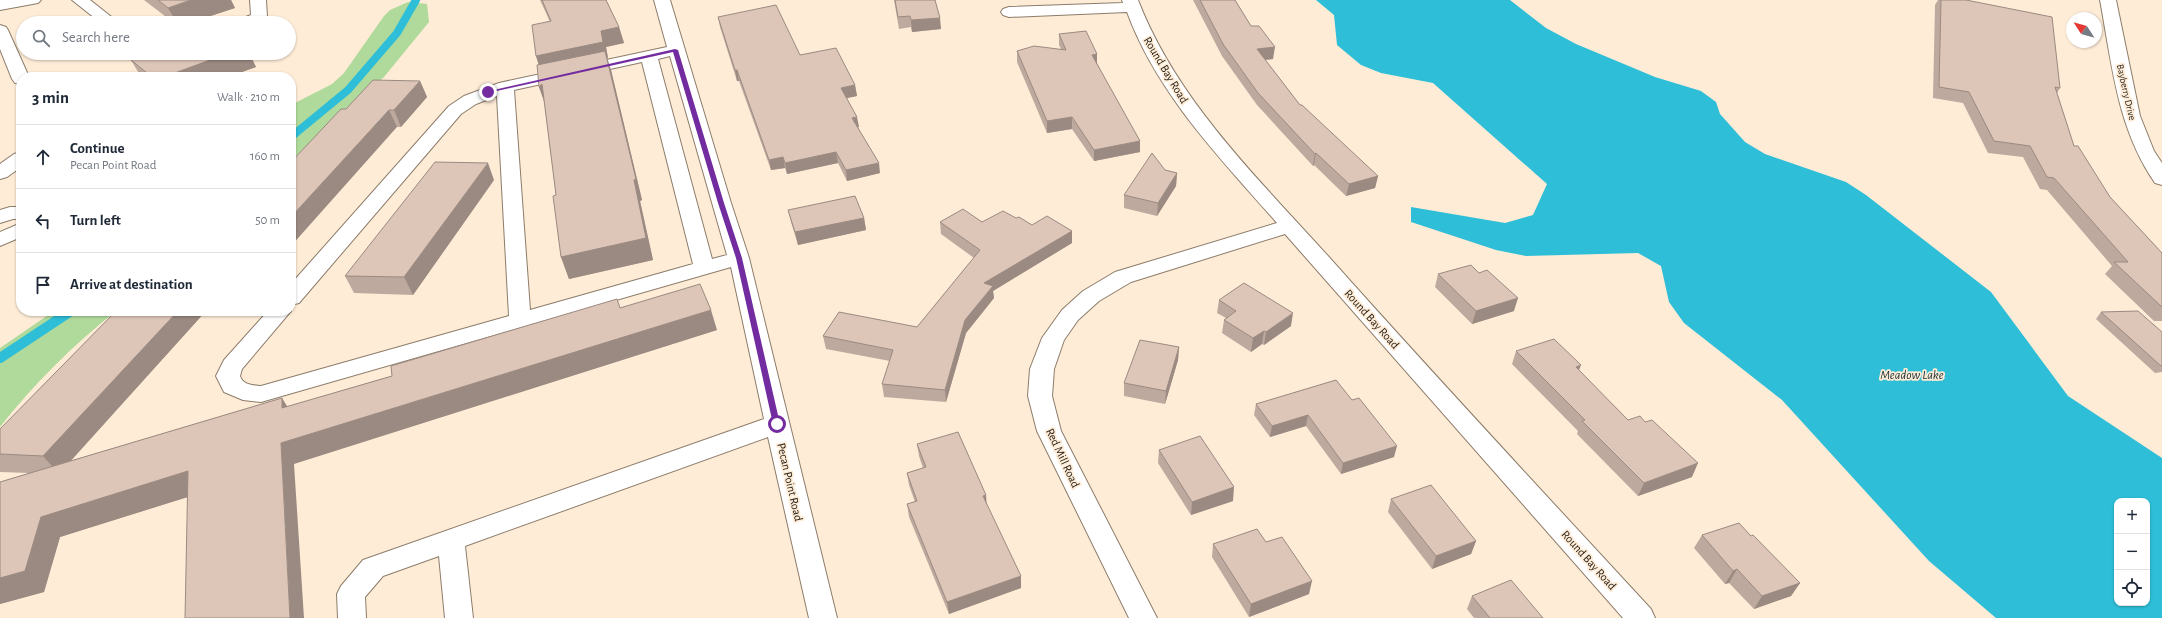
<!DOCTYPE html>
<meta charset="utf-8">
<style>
:root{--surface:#fff;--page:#f6f6f7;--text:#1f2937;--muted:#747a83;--line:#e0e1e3}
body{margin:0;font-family:"Alegreya Sans",sans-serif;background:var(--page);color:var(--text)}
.controls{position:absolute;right:12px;bottom:12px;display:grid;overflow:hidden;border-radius:8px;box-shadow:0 1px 3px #0004}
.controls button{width:36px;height:36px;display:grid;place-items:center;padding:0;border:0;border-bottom:1px solid var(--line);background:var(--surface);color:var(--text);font:20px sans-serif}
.compass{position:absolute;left:2066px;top:12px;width:36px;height:36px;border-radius:50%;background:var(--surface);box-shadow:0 1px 3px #0004;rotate:306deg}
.stop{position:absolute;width:12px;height:12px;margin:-9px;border:3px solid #722ca0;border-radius:50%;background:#fff}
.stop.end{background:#722ca0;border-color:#fff;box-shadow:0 1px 4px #0008}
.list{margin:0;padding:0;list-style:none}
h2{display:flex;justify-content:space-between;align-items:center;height:52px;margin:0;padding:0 16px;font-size:17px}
h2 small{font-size:13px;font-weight:400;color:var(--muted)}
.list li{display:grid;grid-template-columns:26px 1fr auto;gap:12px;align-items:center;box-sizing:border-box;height:64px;padding:0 16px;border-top:1px solid var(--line)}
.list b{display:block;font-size:15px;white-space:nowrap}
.list p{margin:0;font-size:13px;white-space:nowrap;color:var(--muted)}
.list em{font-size:13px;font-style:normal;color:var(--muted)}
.icon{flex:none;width:22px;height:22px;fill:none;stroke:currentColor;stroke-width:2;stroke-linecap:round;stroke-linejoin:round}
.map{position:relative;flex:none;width:2162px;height:618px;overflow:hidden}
.search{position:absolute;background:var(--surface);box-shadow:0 1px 3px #0004;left:16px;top:16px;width:280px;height:44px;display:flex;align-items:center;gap:10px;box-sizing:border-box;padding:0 14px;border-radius:22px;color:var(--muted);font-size:15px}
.panel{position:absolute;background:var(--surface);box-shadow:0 1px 3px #0004;left:16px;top:72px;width:280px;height:244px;border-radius:16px}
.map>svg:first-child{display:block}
</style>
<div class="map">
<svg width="2162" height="618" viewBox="0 0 2162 618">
<rect width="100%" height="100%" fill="#feecd7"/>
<path fill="#b0da9b" d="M 408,2 L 427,4 L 429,22 L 384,77 L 331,122 L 291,161 L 291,105 L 332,84 L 344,73 L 384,16 L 390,10 Z
M 54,311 L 116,311 C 73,345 34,384 0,427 L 0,348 Z"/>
<path fill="#2ebed7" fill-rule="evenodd" d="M 1316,0 L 1510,0 L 1546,28 L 1576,44 L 1655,77 L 1701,91 L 1716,102 L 1720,114 L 1745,142 L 1765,154 L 1846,182 L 1866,195 L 1991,292 L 2068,396 L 2162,458 L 2162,618 L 1996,618 L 1929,561 L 1782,400 L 1684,323 L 1669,302 L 1661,266 L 1638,253 L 1526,256 L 1496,250 L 1411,222 L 1411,207 L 1505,223 L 1533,215 L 1547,184 L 1433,83 L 1381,73 L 1361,65 L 1337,45 L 1334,15 ZM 2117,501 L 2147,501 L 2147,603 L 2117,603 Z"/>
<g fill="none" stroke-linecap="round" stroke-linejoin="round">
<path stroke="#2ebed7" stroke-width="8" d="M 291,137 L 348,90 L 397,33 L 416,0"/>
<path stroke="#2ebed7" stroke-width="10" d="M 0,358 L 71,311"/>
<g stroke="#8c7c6a" stroke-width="2">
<path id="minor" d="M 0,0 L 41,0 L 38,3 L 0,10 Z
M 72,0 L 90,0 L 119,23 L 101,23 Z
M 250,0 L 266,0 L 267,17 L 258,23 L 236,23 L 238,20 L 251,15 Z
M 654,0 L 670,0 L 731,203 L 749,258 L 837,618 L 809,618 L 768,437 L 465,546 L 473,618 L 445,618 L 439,556 L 383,576 L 365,597 L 366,618 L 338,618 L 337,594 L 341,586 L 363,560 L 764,419 L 731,267 L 261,402 L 243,400 L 224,392 L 216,376 L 224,360 L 268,311 L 291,311 L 242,369 L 240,376 C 243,385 252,385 261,386 L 509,316 L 497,96 L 476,104 L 461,114 L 299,303 L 291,305 L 291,284 L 449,106 L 464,96 L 499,83 L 667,47 ZM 670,56 L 727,255 L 712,259 L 658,59 ZM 642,62 L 693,264 L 530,310 L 514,90 Z
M 1122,0 L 1138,0 C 1177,101 1257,177 1328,256 C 1434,375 1543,492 1651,609 L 1655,618 L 1623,618 L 1285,234 L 1131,282 L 1099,301 L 1078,320 L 1064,340 L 1054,369 L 1052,396 L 1061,431 L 1157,618 L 1129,618 L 1037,431 L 1028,396 L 1030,369 L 1042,338 L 1062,310 L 1083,291 L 1115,272 L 1277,223 C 1221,159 1157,94 1127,12 L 1009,17 L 1003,15 L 1001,12 L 1003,9 L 1009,7 L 1123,3 Z
M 2100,0 L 2116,0 L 2140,116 L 2154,151 L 2162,163 L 2162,185 L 2155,183 C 2117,128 2112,64 2100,0 Z
M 0,25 L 6,27 L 8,30 L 29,77 L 21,77 L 21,84 L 15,83 L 12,79 L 0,49 Z
M 21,152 L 21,167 L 7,177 L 0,179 L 0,164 L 14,154 Z
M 10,207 L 21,207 L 21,219 L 13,219 L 0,223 L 0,210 Z
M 21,223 L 21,237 L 0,246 L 0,232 Z"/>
</g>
<use href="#minor" fill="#fff" fill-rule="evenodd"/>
</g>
<path fill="#bea99e" d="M 144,0 L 231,0 L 235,8 L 189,23 L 174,23 Z
M 540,0 L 606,0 L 619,27 L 624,43 L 606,47 L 608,58 L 607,58 L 611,70 L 642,200 L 640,201 L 653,260 L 569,279 L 561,257 L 556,195 L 544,100 L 539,87 L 539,65 L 536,56 L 550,22 Z
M 894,0 L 935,0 L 941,29 L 912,32 L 911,27 L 899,29 Z
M 1193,0 L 1235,0 L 1251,26 L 1273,59 L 1265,60 L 1300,105 L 1378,176 L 1375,188 L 1346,196 L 1314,165 L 1313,166 L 1257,105 L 1222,56 Z
M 1938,0 L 1966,0 L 2060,88 L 2057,93 L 2074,146 L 2110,197 L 2162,253 L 2162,321 L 2154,321 L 2105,274 L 2112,266 L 2047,190 L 2040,189 L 2023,157 L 1988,153 L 1963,103 L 1933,98 L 1935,5 Z
M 718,17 L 800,55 L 855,85 L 857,96 L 847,98 L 859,127 L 858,127 L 880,173 L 847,181 L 838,163 L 787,174 L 785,168 L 771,170 L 739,81 L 737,81 L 720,27 Z
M 1059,34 L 1097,54 L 1097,63 L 1140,152 L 1094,161 L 1072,129 L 1047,133 L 1017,62 L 1017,51 L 1061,49 L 1059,45 Z
M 145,53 L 249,53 L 256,67 L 228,77 L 141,77 L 131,60 L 146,55 Z
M 420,81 L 427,97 L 401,127 L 397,127 L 346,109 Z
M 1165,170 L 1177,173 L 1176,186 L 1157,216 L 1124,208 L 1124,195 Z
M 494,180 L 413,295 L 354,293 L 345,276 Z
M 788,210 L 864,218 L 866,230 L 798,245 L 791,222 Z
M 1016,218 L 1032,225 L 1072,231 L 1072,243 L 993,291 L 994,298 L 966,333 L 946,402 L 884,397 L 882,384 L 890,361 L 826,349 L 823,336 L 917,327 L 974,258 L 941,234 L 940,222 L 982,222 Z
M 1438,274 L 1514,311 L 1472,324 L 1435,287 Z
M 1219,300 L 1291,326 L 1264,345 L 1262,344 L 1251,352 L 1222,333 L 1224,320 L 1226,318 L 1217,313 Z
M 620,308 L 717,330 L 60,537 L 44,592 L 0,604 L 0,482 L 29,473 L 0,472 L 0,429 L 116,311 L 206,311 L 70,461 L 282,398 L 287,407 Z
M 2101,312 L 2162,332 L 2162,372 L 2155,373 L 2096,319 Z
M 1179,347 L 1178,360 L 1165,404 L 1124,396 L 1124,383 Z
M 1516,351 L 1579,371 L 1628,420 L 1692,477 L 1638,496 L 1577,434 L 1578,431 L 1512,364 Z
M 1336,380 L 1394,457 L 1341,474 L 1306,426 L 1270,437 L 1254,415 L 1256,404 Z
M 917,444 L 986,495 L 986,504 L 1021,588 L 949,614 L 909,517 L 907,504 L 915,502 L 909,485 L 907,473 L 923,468 L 919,456 Z
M 1159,450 L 1233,501 L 1191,515 L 1158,463 Z
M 1391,499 L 1476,541 L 1471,554 L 1432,569 L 1388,512 Z
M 1702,535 L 1751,536 L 1800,583 L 1791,596 L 1754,609 L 1729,583 L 1725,584 L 1694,548 Z
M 1266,542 L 1309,594 L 1249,617 L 1212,557 L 1213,544 Z
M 1472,596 L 1543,618 L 1474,618 L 1467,609 Z"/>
<path fill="#9b8a81" d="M 191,0 L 231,0 L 235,8 L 189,23 L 177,23 L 168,8 Z
M 940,18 L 941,29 L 912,32 L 911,20 Z
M 619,27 L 624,43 L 606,47 L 608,58 L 607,58 L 611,70 L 642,200 L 640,201 L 653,260 L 569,279 L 561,257 L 646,238 L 541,72 L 536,56 L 601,31 Z
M 1275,47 L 1273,59 L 1255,61 L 1257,49 Z
M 229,53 L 249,53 L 256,67 L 228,77 L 164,77 Z
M 1097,54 L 1097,65 L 1092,55 Z
M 735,70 L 737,70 L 739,81 L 737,81 Z
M 420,81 L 427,97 L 401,127 L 394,110 Z
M 542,84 L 546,107 L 539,87 Z
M 855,85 L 857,96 L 842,99 L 841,88 Z
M 389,110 L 397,127 L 291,246 L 291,217 Z
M 857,117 L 859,127 L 854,128 L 852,118 Z
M 1072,117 L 1072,129 L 1047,133 L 1047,121 Z
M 1140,141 L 1140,152 L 1094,161 L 1094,150 Z
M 836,152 L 838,163 L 787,174 L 785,163 Z
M 1316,153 L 1314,165 L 1313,166 L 1315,154 Z
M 783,157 L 785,168 L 771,170 L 769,160 Z
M 488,163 L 494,180 L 413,295 L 404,277 Z
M 879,163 L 880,173 L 847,181 L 846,170 Z
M 1177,173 L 1176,186 L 1157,216 L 1158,203 Z
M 1378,176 L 1375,188 L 1346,196 L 1349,184 Z
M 864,218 L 866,230 L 798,245 L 795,232 Z
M 1072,231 L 1072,243 L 993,291 L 994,298 L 966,333 L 946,402 L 945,390 L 965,320 L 984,283 Z
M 1518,298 L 1514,311 L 1472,324 L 1476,311 Z
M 711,310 L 717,330 L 294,464 L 304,618 L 290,618 L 281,443 Z
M 178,311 L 206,311 L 59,474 L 43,456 Z
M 1293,313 L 1291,326 L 1264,345 L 1266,332 Z
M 1264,331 L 1262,344 L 1251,352 L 1253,338 Z
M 1179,347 L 1178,360 L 1165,404 L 1166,391 Z
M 1581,365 L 1576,378 L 1576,367 Z
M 282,398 L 295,419 L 282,408 Z
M 1308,415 L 1306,426 L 1270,437 L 1272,426 Z
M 1397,446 L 1394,457 L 1341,474 L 1343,463 Z
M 1698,463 L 1692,477 L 1638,496 L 1644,483 Z
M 188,471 L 204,492 L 60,537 L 44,592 L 0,604 L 0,578 L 41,517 Z
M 1234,487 L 1233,501 L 1191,515 L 1192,502 Z
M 986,495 L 987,508 L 983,496 Z
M 1476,541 L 1471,554 L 1432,569 L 1436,556 Z
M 1737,569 L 1729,583 L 1725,584 L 1733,571 Z
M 1021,576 L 1021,588 L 949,614 L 947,602 Z
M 1312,581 L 1309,594 L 1249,617 L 1251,604 Z
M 1800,583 L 1791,596 L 1754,609 L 1762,596 Z"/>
<path fill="#ddc5b8" stroke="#9b8a81" d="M 158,0 L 191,0 L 168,8 Z
M 542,0 L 606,0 L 619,27 L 601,31 L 603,42 L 536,56 L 532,25 L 551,21 Z
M 895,0 L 935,0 L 940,18 L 911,20 L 910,16 L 898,17 Z
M 1200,0 L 1235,0 L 1251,26 L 1259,26 L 1275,47 L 1257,49 L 1300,105 L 1302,105 L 1378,176 L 1349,184 L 1316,153 L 1315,154 L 1258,93 L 1223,44 Z
M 1941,0 L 1966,0 L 2052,17 L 2060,88 L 2055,87 L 2074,146 L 2078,146 L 2110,197 L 2162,253 L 2162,307 L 2114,262 L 2128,262 L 2054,178 L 2047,177 L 2030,146 L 1994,141 L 1969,92 L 1939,87 Z
M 776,5 L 800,55 L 836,48 L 855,85 L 841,88 L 857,117 L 852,118 L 879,163 L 846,170 L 836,152 L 785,163 L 783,157 L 769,160 L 737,70 L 735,70 L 718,17 Z
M 1086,31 L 1097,54 L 1092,55 L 1140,141 L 1094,150 L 1072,117 L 1047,121 L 1017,51 L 1034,46 L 1066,50 L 1059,34 Z
M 605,51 L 636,179 L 634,180 L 646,238 L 561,257 L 553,196 L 556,195 L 542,84 L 539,87 L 537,65 Z
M 146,53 L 229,53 L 164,77 L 152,77 L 131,60 L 148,54 Z
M 373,80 L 420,81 L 394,110 L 389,110 L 291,217 L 291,162 L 341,109 L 346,109 Z
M 1152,153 L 1165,170 L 1177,173 L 1158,203 L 1124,195 Z
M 435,162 L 488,163 L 404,277 L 345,276 Z
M 855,196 L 864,218 L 795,232 L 788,210 Z
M 963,209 L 982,222 L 1003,211 L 1016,218 L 1019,217 L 1032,225 L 1047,216 L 1072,231 L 984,283 L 993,286 L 965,320 L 945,390 L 882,384 L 893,350 L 823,336 L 839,312 L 917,327 L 980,250 L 940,222 Z
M 1471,265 L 1479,273 L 1487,270 L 1518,298 L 1476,311 L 1438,274 Z
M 1244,283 L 1293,313 L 1266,332 L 1264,331 L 1253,338 L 1224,320 L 1236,311 L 1219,300 Z
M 700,284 L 711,310 L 281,443 L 290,618 L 185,618 L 188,471 L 41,517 L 25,571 L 0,578 L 0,482 L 282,398 L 282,408 L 392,376 L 391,366 L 617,299 L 620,308 Z
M 116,311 L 178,311 L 43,456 L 0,454 L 0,429 Z
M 2138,311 L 2162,332 L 2162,366 L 2161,366 L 2101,312 Z
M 1554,339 L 1581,365 L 1576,367 L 1628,420 L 1640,416 L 1645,422 L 1652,420 L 1698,463 L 1644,483 L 1582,421 L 1585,420 L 1516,351 Z
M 1140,340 L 1179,347 L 1166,391 L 1124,383 Z
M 1336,380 L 1352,400 L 1359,398 L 1397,446 L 1343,463 L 1308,415 L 1272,426 L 1256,404 Z
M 958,432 L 986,495 L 983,496 L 1021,576 L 947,602 L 907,504 L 917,501 L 907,473 L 926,467 L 917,444 Z
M 1200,436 L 1234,487 L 1192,502 L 1159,450 Z
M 1431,485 L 1476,541 L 1436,556 L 1391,499 Z
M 1739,523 L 1751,536 L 1753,535 L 1800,583 L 1762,596 L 1737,569 L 1733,571 L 1702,535 Z
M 1257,529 L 1266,542 L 1282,537 L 1312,581 L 1251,604 L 1213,544 Z
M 1511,580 L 1543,618 L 1490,618 L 1472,596 Z"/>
<path fill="#722ca0" d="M 675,49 L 678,50 L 724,203 L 742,258 L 780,424 L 777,427 L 773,424 L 736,258 L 718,203 L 673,52 L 488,93 L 485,92 Z"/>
<g text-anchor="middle" stroke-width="3.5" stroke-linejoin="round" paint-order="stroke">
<g font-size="10" fill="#231d15" stroke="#feecd7">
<text transform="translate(2127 92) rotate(77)" y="4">Bayberry Drive</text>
</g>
<g font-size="12" fill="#231d15" stroke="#feecd7">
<text transform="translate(1166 70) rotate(59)" y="4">Round Bay Road</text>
<text transform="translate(1372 319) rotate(48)" y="4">Round Bay Road</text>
<text transform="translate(1063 458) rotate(65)" y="4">Red Mill Road</text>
<text transform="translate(790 482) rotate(77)" y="4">Pecan Point Road</text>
<text transform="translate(1589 560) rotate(48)" y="4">Round Bay Road</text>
</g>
<g font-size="13" font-style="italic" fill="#21383d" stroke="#feecd7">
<text x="1912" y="379">Meadow Lake</text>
</g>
</g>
</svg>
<div class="controls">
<button>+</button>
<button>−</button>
<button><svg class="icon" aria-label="locate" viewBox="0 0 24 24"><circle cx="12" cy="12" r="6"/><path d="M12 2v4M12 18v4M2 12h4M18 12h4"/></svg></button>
</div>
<svg class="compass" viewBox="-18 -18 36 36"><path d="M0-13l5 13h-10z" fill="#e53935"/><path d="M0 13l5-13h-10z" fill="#747a83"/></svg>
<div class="stop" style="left:777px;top:424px"></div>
<div class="stop end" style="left:488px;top:92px"></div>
<div class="search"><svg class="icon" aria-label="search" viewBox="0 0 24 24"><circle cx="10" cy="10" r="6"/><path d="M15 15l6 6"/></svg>Search here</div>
<section class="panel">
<h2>3 min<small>Walk · 210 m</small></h2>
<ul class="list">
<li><svg class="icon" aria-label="ahead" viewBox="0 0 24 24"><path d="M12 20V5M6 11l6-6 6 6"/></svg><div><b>Continue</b><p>Pecan Point Road</p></div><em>160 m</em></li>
<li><svg class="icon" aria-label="left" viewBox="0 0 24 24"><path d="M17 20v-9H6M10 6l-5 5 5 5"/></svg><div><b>Turn left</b></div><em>50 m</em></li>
<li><svg class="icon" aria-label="arrive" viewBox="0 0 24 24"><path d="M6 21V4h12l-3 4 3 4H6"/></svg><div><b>Arrive at destination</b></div></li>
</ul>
</section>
</div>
